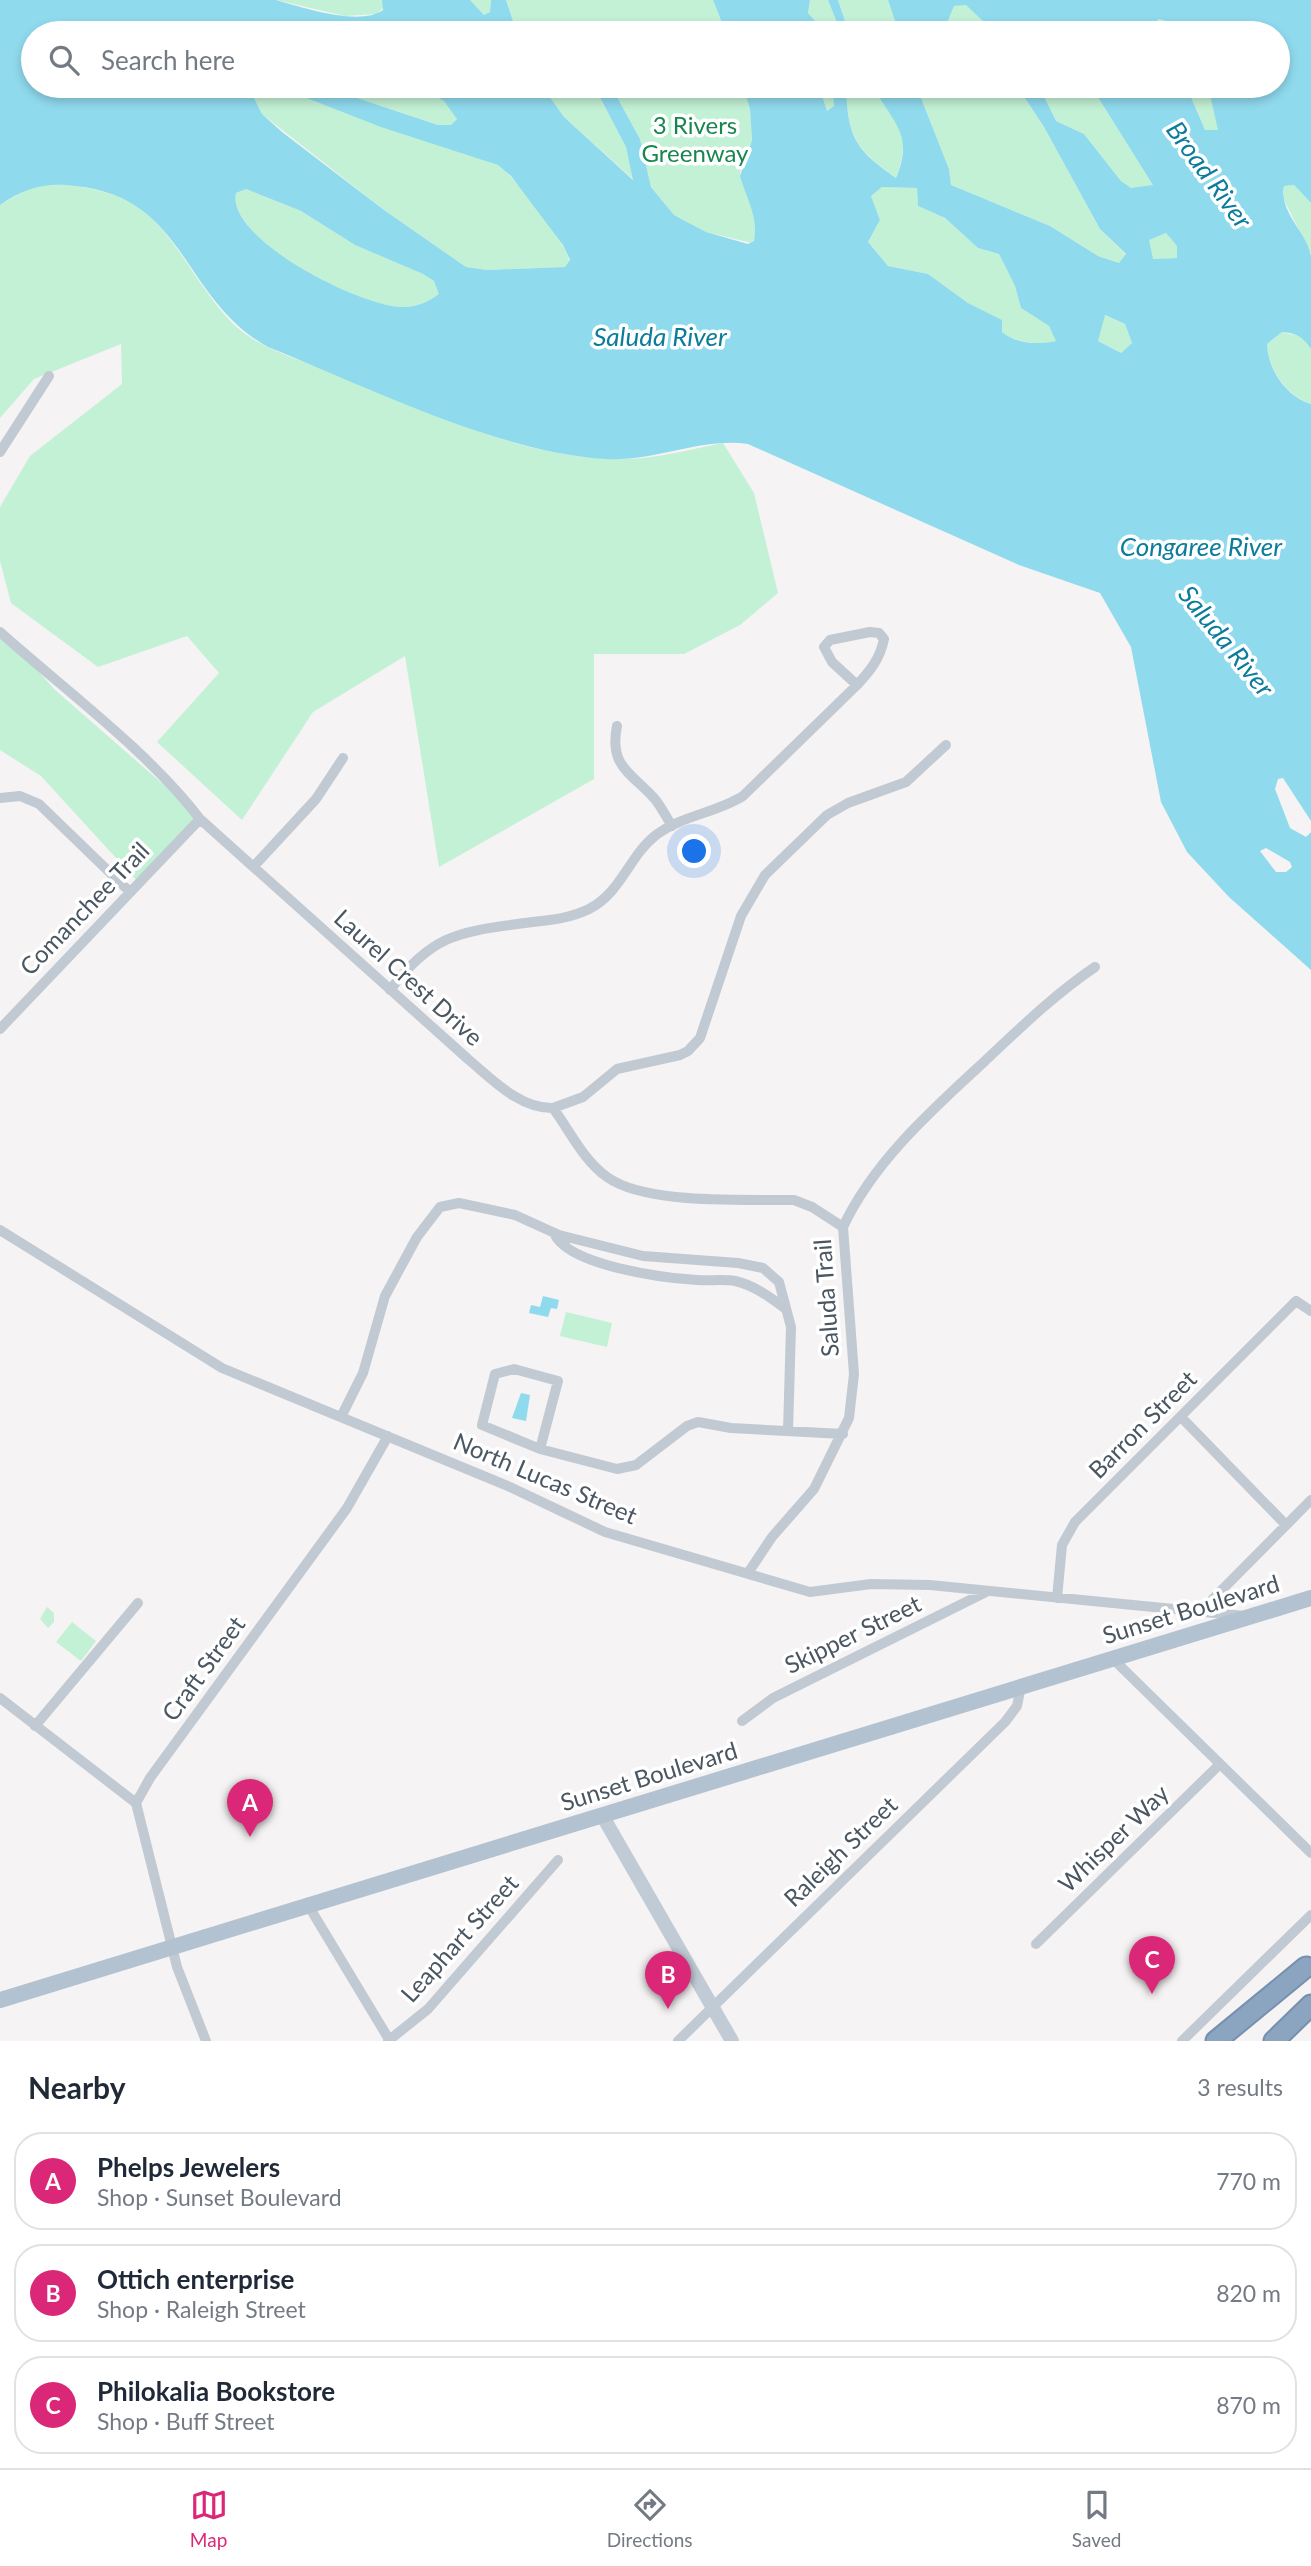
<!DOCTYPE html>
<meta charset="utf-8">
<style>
:root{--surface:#fff;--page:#f2f2f3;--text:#1f2937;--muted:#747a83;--line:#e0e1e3;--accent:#db2777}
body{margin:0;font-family:Lato,sans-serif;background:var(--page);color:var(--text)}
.you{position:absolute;left:695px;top:852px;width:24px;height:24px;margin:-18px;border:5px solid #fff;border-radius:50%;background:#1a73e8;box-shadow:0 0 0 10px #1a73e833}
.badge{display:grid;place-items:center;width:46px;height:46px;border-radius:50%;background:var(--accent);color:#fff;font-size:23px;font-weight:700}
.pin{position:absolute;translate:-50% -58px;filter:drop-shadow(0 2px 4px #0008)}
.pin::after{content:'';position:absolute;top:37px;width:24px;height:21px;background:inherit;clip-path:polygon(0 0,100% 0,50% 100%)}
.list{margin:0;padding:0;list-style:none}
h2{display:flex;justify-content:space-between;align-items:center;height:91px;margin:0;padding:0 28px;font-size:30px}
h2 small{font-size:23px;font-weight:400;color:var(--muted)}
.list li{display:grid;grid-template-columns:46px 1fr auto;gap:21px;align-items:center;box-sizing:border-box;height:98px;margin:0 14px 14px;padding:0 14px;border:2px solid var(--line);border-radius:28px}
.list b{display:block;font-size:26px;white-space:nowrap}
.list p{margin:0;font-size:23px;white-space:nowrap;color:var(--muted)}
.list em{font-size:23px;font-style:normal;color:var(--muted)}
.icon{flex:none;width:38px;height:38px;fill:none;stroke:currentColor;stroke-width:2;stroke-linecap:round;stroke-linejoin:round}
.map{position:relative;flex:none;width:1311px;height:2041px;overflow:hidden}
.search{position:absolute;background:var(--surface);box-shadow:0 4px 10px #0003;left:21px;right:21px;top:21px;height:77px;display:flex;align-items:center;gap:18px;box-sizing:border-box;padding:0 24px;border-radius:38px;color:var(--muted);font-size:26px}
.sheet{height:427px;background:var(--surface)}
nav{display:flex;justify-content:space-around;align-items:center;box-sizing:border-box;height:98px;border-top:2px solid var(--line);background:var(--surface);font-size:19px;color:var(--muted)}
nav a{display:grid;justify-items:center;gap:4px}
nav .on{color:var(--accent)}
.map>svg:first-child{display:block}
</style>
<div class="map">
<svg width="1311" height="2041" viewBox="0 0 1311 2041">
<rect width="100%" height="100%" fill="#f5f3f3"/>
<path fill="#c3f1d5" d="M 276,0 L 382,0 L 384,7 L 377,14 L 345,16 Z
M 470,0 L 491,0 L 490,12 L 484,15 Z
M 506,0 L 713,0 L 726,33 L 517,33 Z
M 810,0 L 828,0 L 841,33 L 826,33 L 808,13 Z
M 838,0 L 888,0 L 899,33 L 849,33 Z
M 967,4 L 985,23 L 990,33 L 943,33 L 954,6 Z
M 1159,19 L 1176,24 L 1180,33 L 1144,33 Z
M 254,86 L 276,86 L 498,165 C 513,175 570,246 569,262 L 565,267 L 487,270 L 466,267 L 384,210 L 262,114 L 251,92 Z
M 321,86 C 357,86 444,73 457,119 L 451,125 L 438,125 Z
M 542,86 L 594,86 L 626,147 L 634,180 L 564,117 Z
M 611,86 L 743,86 L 750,109 L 752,140 L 740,173 C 744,193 766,224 752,243 L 706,232 L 674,215 L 651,187 L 640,139 Z
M 819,86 L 832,86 L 834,106 L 827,111 Z
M 846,86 L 873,86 C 893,125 914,128 896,178 C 855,147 848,138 846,86 Z
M 919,86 L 1017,86 L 1044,127 L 1100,229 L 1126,255 L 1119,263 L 1098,256 L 1050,226 L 951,185 L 949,169 L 919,93 Z
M 1039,86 L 1091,86 L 1154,185 L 1131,189 L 1121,181 L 1084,134 L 1056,121 Z
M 1180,86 L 1208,86 L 1219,130 L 1205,130 L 1188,90 Z
M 49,183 C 138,191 152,210 199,281 C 212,299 226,320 244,333 C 275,356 316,364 351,379 C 435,416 530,460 624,459 C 657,459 691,449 723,443 L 754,493 L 778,593 L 740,625 L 684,654 L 594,654 L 594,779 L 439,867 L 405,656 L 313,712 L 242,820 L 157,742 L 219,673 L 187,636 L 98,667 L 11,603 L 0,561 L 0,507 L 30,456 L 122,384 L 121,344 L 34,379 L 0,418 L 0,205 L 31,187 Z
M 1294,185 L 1311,203 L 1311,254 L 1284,200 L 1284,186 Z
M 882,187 L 917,188 L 918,206 L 945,218 L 978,248 L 999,254 L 1015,286 L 1021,308 L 1049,326 L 1057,341 C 1037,345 1018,344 1002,332 L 1001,320 L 968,303 L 928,274 L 888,266 L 868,242 L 880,220 L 871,196 Z
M 246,189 L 301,211 L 355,245 L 423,274 L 434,281 L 440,294 C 430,301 417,307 405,307 C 364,310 227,241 236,193 Z
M 1166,233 L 1177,246 L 1177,258 L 1152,259 L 1148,240 Z
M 1104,315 L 1125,324 L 1132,343 L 1121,353 L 1098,341 Z
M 1282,332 L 1303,337 L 1311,349 L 1311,404 C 1286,395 1268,370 1267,344 Z
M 0,628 L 54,689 L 204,820 L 138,882 L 41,776 L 0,750 Z
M 566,1312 L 612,1323 L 607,1347 L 560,1336 Z
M 47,1607 L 54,1613 L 54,1622 L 48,1628 L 40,1619 Z
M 72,1622 L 96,1641 L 81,1661 L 56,1642 Z"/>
<path fill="#90daee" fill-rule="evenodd" d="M 0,0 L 276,0 C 301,7 360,27 383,10 L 382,0 L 470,0 L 484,15 L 490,12 L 491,0 L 506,0 L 517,33 L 33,33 L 33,86 L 254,86 L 251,92 L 262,114 L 282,132 L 384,210 L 466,267 L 487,270 L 565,267 L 570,260 L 563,245 L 511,176 L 498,165 L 381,127 L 276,86 L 321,86 L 438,125 L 451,125 L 457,119 L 444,101 L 418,86 L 542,86 L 564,117 L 633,180 L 626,147 L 594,86 L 611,86 L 640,139 L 651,187 L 674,215 L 706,232 L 748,244 L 754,241 C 759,217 746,198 740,176 L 752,140 L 750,109 L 743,86 L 819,86 L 827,111 L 834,106 L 832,86 L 846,86 C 848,137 854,148 896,178 C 915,132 891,122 873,86 L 919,86 L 919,93 L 949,169 L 951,185 L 1050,226 L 1098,256 L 1119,263 L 1126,254 L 1100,229 L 1044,127 L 1017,86 L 1039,86 L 1056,121 L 1084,134 L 1121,181 L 1131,188 L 1153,185 L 1091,86 L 1180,86 L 1188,90 L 1205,130 L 1218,130 L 1208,86 L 1278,86 L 1278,33 L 1180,33 L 1176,24 L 1159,19 L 1144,33 L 990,33 L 985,23 L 966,5 L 954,6 L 943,33 L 899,33 L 888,0 L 1311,0 L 1311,203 L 1294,185 L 1284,186 C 1279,213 1307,232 1311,256 C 1311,285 1311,319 1311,349 C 1303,337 1297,333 1282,332 L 1267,344 C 1268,370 1286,396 1311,404 L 1311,821 L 1283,778 L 1278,779 L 1275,789 L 1290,828 L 1306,837 L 1311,832 L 1311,970 L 1229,897 L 1187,852 L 1161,802 L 1131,647 L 1100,593 L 1019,565 L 748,444 C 702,437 654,462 606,459 C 499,453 368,387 268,347 C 181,299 187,197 75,186 C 45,182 25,188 0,205 ZM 882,187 L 917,188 L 918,206 L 945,218 L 978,248 L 999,254 L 1015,286 L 1021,308 L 1049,326 L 1056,341 C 1037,345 1017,344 1002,332 L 1002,320 L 968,303 L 928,274 L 888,266 L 868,242 L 880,220 L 871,196 ZM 246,189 L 301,211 L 355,245 L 423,274 L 434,281 L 439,294 C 430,301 417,307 404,307 C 365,309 226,240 236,193 ZM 1166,233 L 1177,246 L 1177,258 L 1153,259 L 1149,240 ZM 1105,315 L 1125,324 L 1132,343 L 1121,353 L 1098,341 ZM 1266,848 L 1290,862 L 1292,867 L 1286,872 L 1276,872 L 1260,851 Z
M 713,0 L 810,0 L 808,13 L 826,33 L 726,33 Z
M 828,0 L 838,0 L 849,33 L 841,33 Z
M 543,1296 L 559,1300 L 557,1309 L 551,1308 L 548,1317 L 529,1313 L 531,1305 L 540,1307 Z
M 521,1393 L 530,1395 L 526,1421 L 512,1418 Z"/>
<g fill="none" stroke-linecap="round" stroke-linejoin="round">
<g stroke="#7690ad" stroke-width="23">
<path id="highway" d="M 1216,2041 L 1306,1967
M 1274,2041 L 1311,2005"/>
</g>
<path stroke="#c1cad2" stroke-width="10" d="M 0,452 L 49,376
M 0,632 C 65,690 148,751 200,819 L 469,1060 C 493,1080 520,1109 553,1108 C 570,1131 583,1160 607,1177 C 646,1205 744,1199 794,1200 L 812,1207 L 843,1227
M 870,632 L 879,633 L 884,639 C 880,659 870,671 857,685 L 832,662 L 824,647 L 830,640 Z
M 617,726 C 609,766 630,772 654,798 C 661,806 666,817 672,826
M 0,798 L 20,796 L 39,804 L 130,892
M 254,866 L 316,799 L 343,758
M 390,990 C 435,931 462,932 532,922 C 551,920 571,918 589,909 C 621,893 629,856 656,835 C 683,815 716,813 743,796 L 857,685
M 0,1029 L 200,819
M 553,1108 L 583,1097 L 617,1069 L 680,1055 L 688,1051 L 700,1038 L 741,916 L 765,875 L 827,815 L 848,803 L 906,782 L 946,745
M 0,1230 L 222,1368 L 510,1487 L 605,1532 L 810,1592 L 871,1584 L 930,1585 L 1245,1616
M 554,1233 C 568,1266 664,1278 697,1280 C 709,1281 723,1279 735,1281 C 754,1285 771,1298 786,1309
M 514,1369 L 558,1381 L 540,1449 L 482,1425 L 495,1374 Z
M 341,1417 L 363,1373 L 385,1296 L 417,1237 L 440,1207 L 459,1203 L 515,1215 L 559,1235 L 643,1256 L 738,1263 L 763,1268 L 779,1282 L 791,1327 L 788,1431
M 1181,1417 L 1286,1525
M 540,1449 L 617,1469 L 636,1465 L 687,1426 L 698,1422 L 731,1428 L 843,1434
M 748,1573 L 772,1537 L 814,1489 L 849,1418 L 854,1374 L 843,1227 C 874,1161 932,1110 985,1061 C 1020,1028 1055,994 1095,967
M 1057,1598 L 1062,1545 L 1075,1522 L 1296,1301 L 1311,1311
M 1202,1610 L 1311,1500
M 1112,1658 L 1311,1853
M 0,1698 L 136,1803
M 742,1721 L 773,1698 L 986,1592
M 35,1726 L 138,1603
M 308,1905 L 390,2041
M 1036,1944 L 1220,1764
M 206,2041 L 177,1967 L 136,1803 L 150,1778 L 347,1508 L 388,1436
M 388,2041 L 428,2009 L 558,1860
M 678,2041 L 1005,1722 L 1017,1706 L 1021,1686
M 1182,2041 L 1311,1915"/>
<path stroke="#c1cbd6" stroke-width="14" d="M 602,1815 L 732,2041"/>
<path stroke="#b3c2d1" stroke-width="16" d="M 0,2000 L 1311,1598"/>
<use href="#highway" stroke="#8ba5c1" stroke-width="19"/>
</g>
<g text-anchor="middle" stroke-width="7" stroke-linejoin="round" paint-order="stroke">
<g font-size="24" fill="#17864f" stroke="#fff">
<text x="695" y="134">3 Rivers<tspan x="695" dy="28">Greenway</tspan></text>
</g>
<g font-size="24" fill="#4a5661" stroke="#fff">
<text transform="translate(85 909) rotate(-46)" y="8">Comanchee Trail</text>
<text transform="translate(408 978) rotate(42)" y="8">Laurel Crest Drive</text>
<text transform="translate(827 1298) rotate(-94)" y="8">Saluda Trail</text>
<text transform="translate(1143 1425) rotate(-45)" y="8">Barron Street</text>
<text transform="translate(545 1479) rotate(23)" y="8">North Lucas Street</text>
<text transform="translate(1191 1610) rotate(-17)" y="8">Sunset Boulevard</text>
<text transform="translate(853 1635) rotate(-26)" y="8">Skipper Street</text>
<text transform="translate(204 1669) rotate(-54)" y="8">Craft Street</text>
<text transform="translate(649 1777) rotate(-17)" y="8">Sunset Boulevard</text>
<text transform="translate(1114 1839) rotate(-44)" y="8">Whisper Way</text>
<text transform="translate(841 1852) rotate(-44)" y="8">Raleigh Street</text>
<text transform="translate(460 1939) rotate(-48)" y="8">Leaphart Street</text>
</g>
<g font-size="26" font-style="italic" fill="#0c7c9b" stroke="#fff">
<text transform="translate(1209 175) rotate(54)" y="9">Broad River</text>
<text x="660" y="346">Saluda River</text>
<text x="1201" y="556">Congaree River</text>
<text transform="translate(1226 641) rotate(51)" y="9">Saluda River</text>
</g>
</g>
</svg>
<div class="you"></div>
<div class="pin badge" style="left:250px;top:1837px">A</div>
<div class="pin badge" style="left:668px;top:2009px">B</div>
<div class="pin badge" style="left:1152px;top:1994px">C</div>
<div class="search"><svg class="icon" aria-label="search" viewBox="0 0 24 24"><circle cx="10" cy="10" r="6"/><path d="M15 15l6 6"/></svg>Search here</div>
</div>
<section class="sheet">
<h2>Nearby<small>3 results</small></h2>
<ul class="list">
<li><span class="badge">A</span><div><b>Phelps Jewelers</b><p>Shop · Sunset Boulevard</p></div><em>770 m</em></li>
<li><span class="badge">B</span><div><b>Ottich enterprise</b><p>Shop · Raleigh Street</p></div><em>820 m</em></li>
<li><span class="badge">C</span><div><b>Philokalia Bookstore</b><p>Shop · Buff Street</p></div><em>870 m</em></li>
</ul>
</section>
<nav>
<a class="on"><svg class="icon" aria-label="map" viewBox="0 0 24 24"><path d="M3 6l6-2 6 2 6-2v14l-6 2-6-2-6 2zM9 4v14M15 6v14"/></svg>Map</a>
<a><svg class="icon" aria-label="directions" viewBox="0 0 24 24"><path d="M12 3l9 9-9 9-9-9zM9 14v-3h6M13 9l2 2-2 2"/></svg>Directions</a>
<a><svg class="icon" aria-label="saved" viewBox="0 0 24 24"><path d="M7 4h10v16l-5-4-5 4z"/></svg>Saved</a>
</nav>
